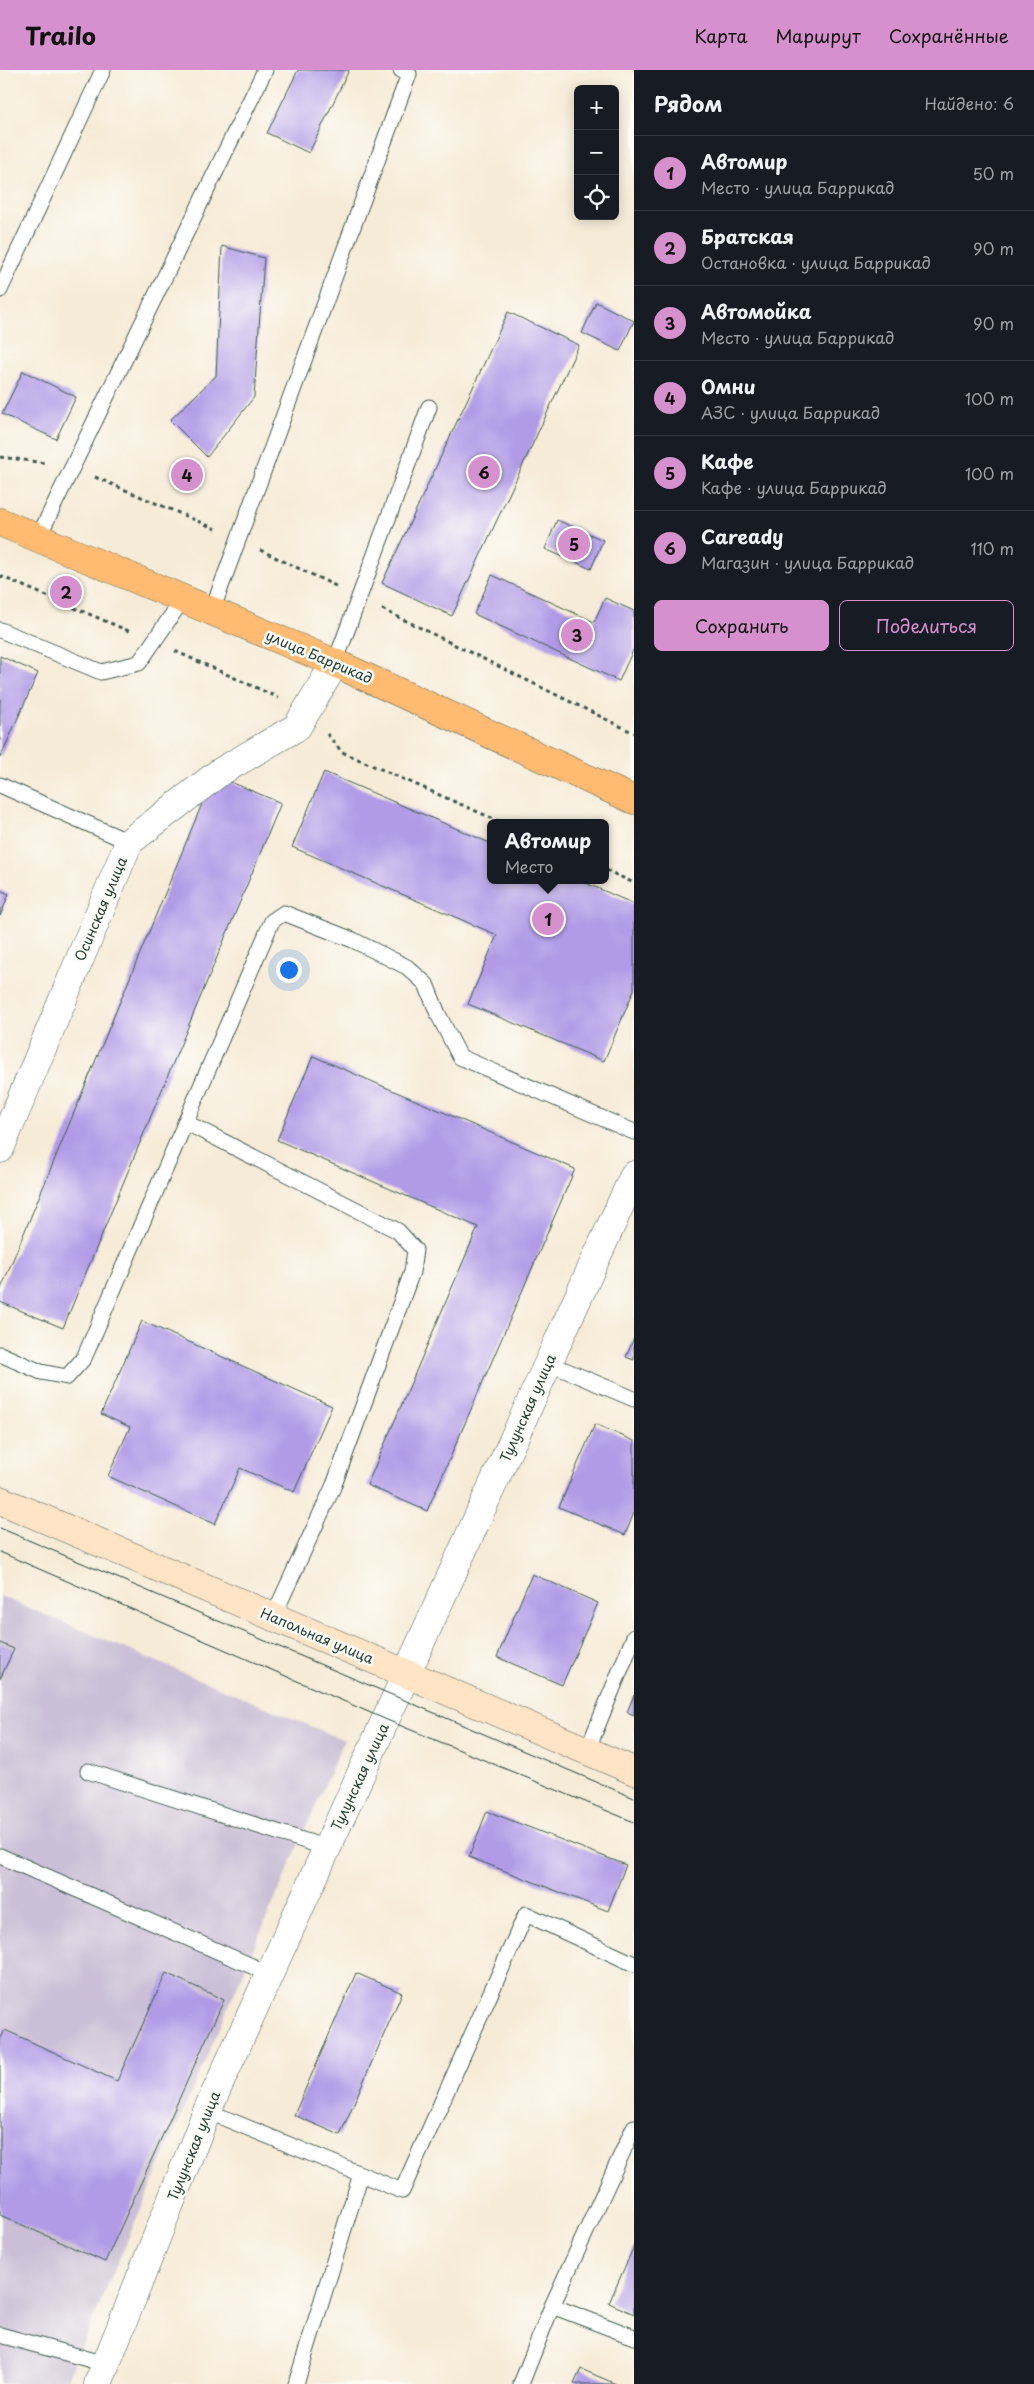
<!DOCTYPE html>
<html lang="ru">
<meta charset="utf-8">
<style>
:root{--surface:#171b24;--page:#20242c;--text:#f1f3f6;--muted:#9ea1a6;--line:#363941;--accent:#d690ce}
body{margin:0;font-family:"Playpen Sans",sans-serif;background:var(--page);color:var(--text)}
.controls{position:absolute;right:15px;top:15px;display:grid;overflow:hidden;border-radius:8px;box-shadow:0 2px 12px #0003}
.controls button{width:45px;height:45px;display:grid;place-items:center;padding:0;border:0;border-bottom:1px solid var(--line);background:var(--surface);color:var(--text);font:25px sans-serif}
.you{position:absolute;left:288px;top:899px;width:18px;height:18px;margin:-12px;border:4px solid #fff;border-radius:50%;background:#1a73e8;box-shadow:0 0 0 8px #1a73e833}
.badge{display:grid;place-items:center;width:32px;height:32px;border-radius:50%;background:var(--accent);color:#111;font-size:16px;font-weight:700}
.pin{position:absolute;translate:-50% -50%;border:2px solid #fff;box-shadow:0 1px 5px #0006}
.popup{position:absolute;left:487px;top:749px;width:122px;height:65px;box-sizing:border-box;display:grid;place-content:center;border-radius:8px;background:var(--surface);filter:drop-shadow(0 1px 4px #0005);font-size:16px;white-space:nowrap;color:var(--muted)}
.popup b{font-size:19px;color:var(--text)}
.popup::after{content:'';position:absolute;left:50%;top:100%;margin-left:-10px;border:10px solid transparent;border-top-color:var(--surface)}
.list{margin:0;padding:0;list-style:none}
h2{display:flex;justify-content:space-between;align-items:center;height:65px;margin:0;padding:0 20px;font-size:21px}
h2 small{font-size:16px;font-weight:400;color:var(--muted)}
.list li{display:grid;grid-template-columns:32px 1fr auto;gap:15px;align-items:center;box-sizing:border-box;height:75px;padding:0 20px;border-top:1px solid var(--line)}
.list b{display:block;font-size:19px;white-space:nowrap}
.list p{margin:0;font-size:16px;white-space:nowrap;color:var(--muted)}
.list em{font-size:16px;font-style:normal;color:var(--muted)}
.actions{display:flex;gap:10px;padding:15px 20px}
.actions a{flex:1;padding:11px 0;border:1px solid var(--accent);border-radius:8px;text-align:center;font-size:18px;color:var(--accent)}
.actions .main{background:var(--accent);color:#111}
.icon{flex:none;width:28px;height:28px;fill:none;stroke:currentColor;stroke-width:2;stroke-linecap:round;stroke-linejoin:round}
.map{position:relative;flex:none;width:634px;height:2314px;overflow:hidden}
header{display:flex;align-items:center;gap:30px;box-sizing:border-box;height:70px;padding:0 25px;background:var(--accent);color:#111}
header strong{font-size:24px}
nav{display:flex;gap:28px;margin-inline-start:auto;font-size:18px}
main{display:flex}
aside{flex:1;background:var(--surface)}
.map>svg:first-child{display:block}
</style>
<header>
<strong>Trailo</strong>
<nav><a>Карта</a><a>Маршрут</a><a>Сохранённые</a></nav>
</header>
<main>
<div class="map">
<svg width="634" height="2314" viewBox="0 0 634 2314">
<rect width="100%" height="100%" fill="#fdfcf7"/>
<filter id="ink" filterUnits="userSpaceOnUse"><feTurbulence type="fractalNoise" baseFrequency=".02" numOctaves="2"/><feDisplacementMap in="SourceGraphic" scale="10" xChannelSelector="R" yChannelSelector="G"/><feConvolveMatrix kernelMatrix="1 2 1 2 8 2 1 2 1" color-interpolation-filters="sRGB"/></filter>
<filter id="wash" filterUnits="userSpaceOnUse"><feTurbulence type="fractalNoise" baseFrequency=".0096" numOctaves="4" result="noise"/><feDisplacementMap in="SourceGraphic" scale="20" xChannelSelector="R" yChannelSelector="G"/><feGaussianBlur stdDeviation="1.12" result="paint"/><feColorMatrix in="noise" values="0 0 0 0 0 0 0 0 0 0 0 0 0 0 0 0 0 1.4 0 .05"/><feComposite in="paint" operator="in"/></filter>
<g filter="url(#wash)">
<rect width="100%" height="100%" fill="#f6ebd7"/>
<path fill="#cabfd6" d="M 0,1526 L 344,1670 L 65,2314 L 0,2314 Z"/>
<g id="blocks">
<path fill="#b19be7" d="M 298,0 L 349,0 L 309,83 L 267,63 Z
M 222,176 L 264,188 L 254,327 L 207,387 L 170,350 L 216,306 Z
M 596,232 L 634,251 L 620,281 L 582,263 Z
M 508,242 L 579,275 L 452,546 L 382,513 Z
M 23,301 L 76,327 L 56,369 L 2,344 Z
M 557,450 L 603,470 L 591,499 L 545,479 Z
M 492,505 L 594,552 L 605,528 L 634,541 L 634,578 L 619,611 L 474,544 Z
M 0,586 L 38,603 L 0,688 Z
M 324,702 L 490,773 L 490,810 L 579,810 L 634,834 L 634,920 L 604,991 L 468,934 L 497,865 L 292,777 Z
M 214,705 L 281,733 L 63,1258 L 0,1232 L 0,1221 Z
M 0,820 L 9,824 L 0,846 Z
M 313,986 L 575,1099 L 427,1441 L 367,1415 L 478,1157 L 277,1070 Z
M 142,1251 L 332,1336 L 294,1422 L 240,1398 L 215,1454 L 108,1406 L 130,1357 L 101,1344 Z
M 634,1268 L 634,1290 L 626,1287 Z
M 595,1354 L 634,1371 L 634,1443 L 625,1465 L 559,1437 Z
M 532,1504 L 598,1533 L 562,1615 L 497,1587 Z
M 0,1573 L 14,1579 L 0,1609 Z
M 634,1625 L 634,1645 L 627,1642 Z
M 487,1741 L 626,1795 L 608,1841 L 469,1787 Z
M 166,1903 L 224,1930 L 105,2192 L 0,2145 L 0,1970 L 5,1960 L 117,2011 Z
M 356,1903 L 402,1923 L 340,2065 L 294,2045 Z
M 634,2176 L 634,2244 L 609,2233 Z
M 581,2299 L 616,2314 L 574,2314 Z"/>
</g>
</g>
<g filter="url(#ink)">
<use href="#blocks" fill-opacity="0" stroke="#3f574c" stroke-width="1"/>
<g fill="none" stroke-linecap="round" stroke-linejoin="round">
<g stroke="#3f574c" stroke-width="17">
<path id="lane" d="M 0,220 L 103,0
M 38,468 L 265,0
M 212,541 L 409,4 L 401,0
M 0,560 L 101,602 L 139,593 L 183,529
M 335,593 L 429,337
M 0,715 L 129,772
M 185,1052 L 398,1161 L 415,1180 L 412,1202 L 334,1415 L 273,1547
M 0,1284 L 41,1302 L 67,1307 L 84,1288 L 272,851 L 284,843 L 353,870 L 407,897 L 426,914 L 438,944 L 460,987 L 634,1062
M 548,1293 L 634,1329
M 587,1681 L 634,1567
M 88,1701 L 327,1778
M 0,1786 L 270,1904
M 207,2041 L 402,2121 L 526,1844 L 634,1894
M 552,2236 L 634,2057
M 0,2265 L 106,2294
M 296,2314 L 361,2104
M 521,2314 L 552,2236 L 634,2267"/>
</g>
<g stroke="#3f574c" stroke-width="29">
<path id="street" d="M 0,1079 L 129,772 L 220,702 L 297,657 L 335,593
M 98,2314 L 207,2041 L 634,1105"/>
</g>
<g stroke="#3f574c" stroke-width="29">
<path id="secondary" d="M 0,1430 L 634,1701"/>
</g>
<g stroke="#3f574c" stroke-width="29">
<path id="primary" d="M 0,452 L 335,593 L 634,730"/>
</g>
<path stroke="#3f574c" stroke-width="3" stroke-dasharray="4 4" stroke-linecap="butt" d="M 0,387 L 46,393
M 95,407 L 216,459
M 260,480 L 338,517
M 0,506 L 131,562
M 382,539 L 634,663
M 175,581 L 279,628
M 327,664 L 342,682 L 503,753
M 606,800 L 634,813"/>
<use href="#lane" stroke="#fff" stroke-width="15"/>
<use href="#street" stroke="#fff" stroke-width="28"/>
<use href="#secondary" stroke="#ffe4c6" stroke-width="28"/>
<use href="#primary" stroke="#ffbb71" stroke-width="28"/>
<path stroke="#1f3d34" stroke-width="1" d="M 0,1458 L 634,1728
M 0,1482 L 387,1650 L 634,1752"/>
</g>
</g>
<g text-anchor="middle" stroke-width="5" stroke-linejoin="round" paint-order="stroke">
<g font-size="14" fill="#1f3d34" stroke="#fdfcf7">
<text transform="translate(319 587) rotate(23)" y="5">улица Баррикад</text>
<text transform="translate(101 839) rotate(-67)" y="5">Осинская улица</text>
<text transform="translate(528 1338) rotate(-66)" y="5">Тулунская улица</text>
<text transform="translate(317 1566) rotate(23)" y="5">Напольная улица</text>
<text transform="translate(360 1707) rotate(-65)" y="5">Тулунская улица</text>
<text transform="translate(194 2076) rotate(-68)" y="5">Тулунская улица</text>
</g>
</g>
</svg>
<div class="controls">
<button>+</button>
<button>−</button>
<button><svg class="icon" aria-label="locate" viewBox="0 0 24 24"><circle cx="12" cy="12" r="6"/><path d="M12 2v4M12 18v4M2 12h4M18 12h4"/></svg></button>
</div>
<div class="you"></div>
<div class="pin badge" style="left:548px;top:849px">1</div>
<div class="popup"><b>Автомир</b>Место</div>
<div class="pin badge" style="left:66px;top:522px">2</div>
<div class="pin badge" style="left:577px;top:565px">3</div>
<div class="pin badge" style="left:187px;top:405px">4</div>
<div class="pin badge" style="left:574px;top:474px">5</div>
<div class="pin badge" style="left:484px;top:402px">6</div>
</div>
<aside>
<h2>Рядом<small>Найдено: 6</small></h2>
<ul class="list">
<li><span class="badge">1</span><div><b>Автомир</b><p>Место · улица Баррикад</p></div><em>50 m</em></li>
<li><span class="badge">2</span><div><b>Братская</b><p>Остановка · улица Баррикад</p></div><em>90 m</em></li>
<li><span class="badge">3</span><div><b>Автомойка</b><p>Место · улица Баррикад</p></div><em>90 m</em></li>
<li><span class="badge">4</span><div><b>Омни</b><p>АЗС · улица Баррикад</p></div><em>100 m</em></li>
<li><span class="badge">5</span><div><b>Кафе</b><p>Кафе · улица Баррикад</p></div><em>100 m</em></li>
<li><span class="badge">6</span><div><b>Caready</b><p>Магазин · улица Баррикад</p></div><em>110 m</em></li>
</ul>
<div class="actions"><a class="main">Сохранить</a><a>Поделиться</a></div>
</aside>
</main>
